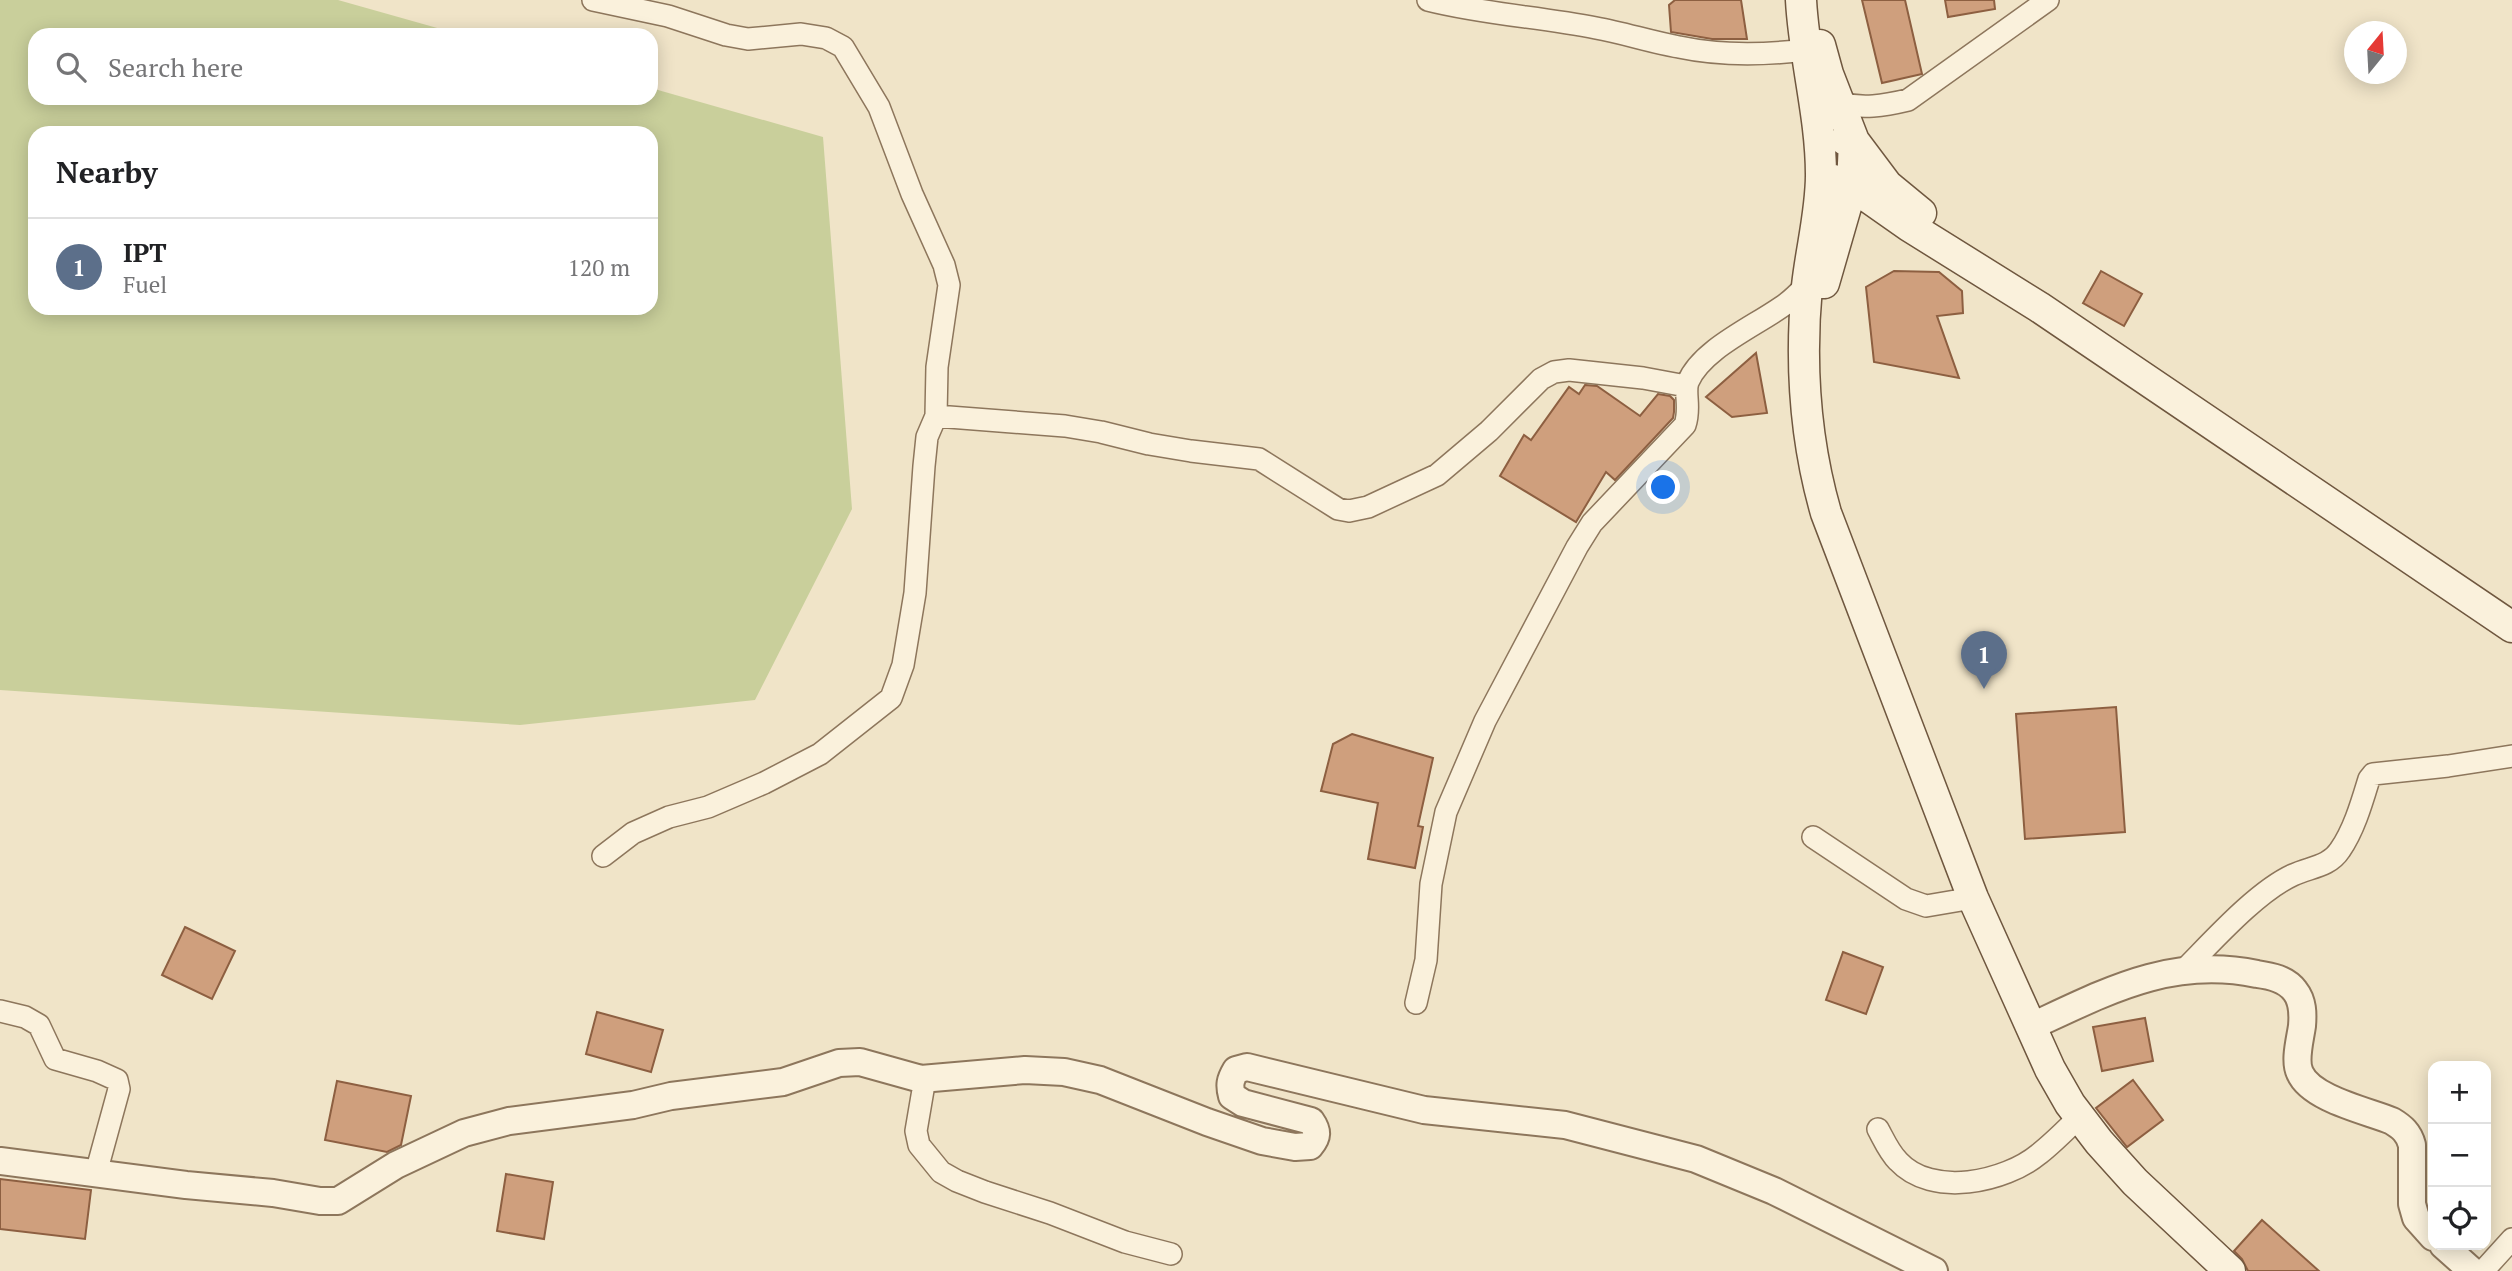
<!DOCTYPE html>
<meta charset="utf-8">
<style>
:root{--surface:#fff;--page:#f6f6f6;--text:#202124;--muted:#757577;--line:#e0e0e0;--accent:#2563eb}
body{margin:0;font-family:"PT Serif",serif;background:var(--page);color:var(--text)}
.controls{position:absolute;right:21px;bottom:21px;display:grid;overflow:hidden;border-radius:14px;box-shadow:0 4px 18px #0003}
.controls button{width:63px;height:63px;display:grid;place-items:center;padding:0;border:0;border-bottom:2px solid var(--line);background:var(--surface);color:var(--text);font:35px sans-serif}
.compass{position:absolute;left:2344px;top:21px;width:63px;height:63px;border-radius:50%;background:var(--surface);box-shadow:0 4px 18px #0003;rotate:18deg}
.you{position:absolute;left:1664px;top:488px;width:24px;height:24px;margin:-18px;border:5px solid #fff;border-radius:50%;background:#1a73e8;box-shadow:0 0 0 10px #1a73e833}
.badge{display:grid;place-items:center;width:46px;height:46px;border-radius:50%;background:var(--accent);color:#fff;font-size:23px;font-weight:700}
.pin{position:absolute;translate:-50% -58px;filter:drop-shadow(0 2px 4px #0008)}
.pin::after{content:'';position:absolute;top:37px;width:24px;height:21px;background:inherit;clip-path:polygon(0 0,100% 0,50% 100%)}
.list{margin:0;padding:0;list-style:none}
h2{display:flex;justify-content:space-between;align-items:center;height:91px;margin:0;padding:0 28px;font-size:30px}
h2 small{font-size:23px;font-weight:400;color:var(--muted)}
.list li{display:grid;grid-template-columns:46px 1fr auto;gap:21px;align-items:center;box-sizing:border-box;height:98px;padding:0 28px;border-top:2px solid var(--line)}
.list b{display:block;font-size:26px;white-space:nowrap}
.list p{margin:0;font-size:23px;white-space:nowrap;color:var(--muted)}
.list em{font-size:23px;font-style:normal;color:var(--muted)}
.icon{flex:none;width:38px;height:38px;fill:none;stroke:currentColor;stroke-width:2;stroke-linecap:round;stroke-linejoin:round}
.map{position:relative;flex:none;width:2512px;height:1271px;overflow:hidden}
.search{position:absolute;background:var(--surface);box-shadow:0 4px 18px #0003;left:28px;top:28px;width:630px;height:77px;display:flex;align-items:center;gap:18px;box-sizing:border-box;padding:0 24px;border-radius:21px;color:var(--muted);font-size:26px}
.panel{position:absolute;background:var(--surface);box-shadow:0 4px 18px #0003;left:28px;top:126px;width:630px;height:189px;border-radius:21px}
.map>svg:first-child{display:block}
</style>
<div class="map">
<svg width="2512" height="1271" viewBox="0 0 2512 1271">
<rect width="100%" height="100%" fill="#f0e4c8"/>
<path fill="#c9cf9b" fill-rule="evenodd" d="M 0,0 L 338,0 L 462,35 L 35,35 L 35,98 L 651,98 L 651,88 L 823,137 L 852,509 L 755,700 L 520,725 L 0,690 ZM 35,133 L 651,133 L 651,308 L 35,308 Z"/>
<path fill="#cf9f7d" stroke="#8d5f41" stroke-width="2" d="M 1675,0 L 1741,0 L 1747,39 L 1712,39 L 1671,32 L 1669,5 Z
M 1862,0 L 1905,0 L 1922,74 L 1882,83 Z
M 1945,0 L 1994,0 L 1995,9 L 1948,17 Z
M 1894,271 L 1939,272 L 1962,291 L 1963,313 L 1937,316 L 1959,378 L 1874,362 L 1866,287 Z
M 2101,271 L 2142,294 L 2124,326 L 2083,303 Z
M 1756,353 L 1767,413 L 1732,417 L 1706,397 Z
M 1585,385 L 1597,386 L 1640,416 L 1658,394 L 1670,396 L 1674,400 L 1674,412 L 1673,418 L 1615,480 L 1606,472 L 1576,522 L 1500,476 L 1524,435 L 1531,440 L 1569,387 L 1579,394 Z
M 2116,707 L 2125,832 L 2025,839 L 2016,714 Z
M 1352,734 L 1433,758 L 1418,826 L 1423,827 L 1415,868 L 1368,859 L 1378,803 L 1321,791 L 1333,744 Z
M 185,927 L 235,951 L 212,999 L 162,975 Z
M 1843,952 L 1883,967 L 1866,1014 L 1826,1000 Z
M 597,1012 L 663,1030 L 651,1072 L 586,1054 Z
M 2145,1018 L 2153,1061 L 2102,1071 L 2093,1027 Z
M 2133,1080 L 2163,1120 L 2127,1147 L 2096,1108 Z
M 337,1081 L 411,1096 L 401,1145 L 387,1152 L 325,1140 Z
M 506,1174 L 553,1182 L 544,1239 L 497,1231 Z
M 0,1179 L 91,1190 L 85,1239 L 0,1229 Z
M 2262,1220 L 2319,1271 L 2248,1271 L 2242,1259 L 2234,1251 Z"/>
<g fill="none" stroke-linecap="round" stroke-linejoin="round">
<g stroke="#8d765c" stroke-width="24">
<path id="minor" d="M 593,0 L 668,16 L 726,35 L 748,39 L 801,34 L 826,38 L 843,47 L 879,107 L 912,194 L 944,265 L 949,285 L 937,367 L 936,416 L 927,437 L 924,466 L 915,593 L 903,665 L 891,698 L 820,754 L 764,783 L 708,807 L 669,817 L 633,833 L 603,856
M 1428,0 C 1483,14 1541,17 1596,28 C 1624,33 1651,42 1679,47 C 1721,56 1764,55 1806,50
M 1839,103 C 1863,109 1883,106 1908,100 L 2048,0
M 936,416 L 1065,426 L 1101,432 L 1149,444 L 1191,451 L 1259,459 L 1338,509 L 1349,511 L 1368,507 L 1437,475 L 1489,431 L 1541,379 L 1554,372 L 1569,370 L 1643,378 L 1686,386
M 1813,837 L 1906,899 L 1926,906 L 1973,898
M 2183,971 C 2212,942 2256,892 2293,875 C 2310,867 2329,867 2340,850 C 2354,830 2362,802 2369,779 L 2373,774 L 2448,766 L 2512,756
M 1416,1003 L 1426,960 L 1431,884 L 1446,812 L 1485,721 L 1577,547 L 1592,523 L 1685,425 C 1691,408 1684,393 1688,382 C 1702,348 1758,325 1787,303 C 1794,298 1800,291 1807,285
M 0,1011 L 25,1017 L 39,1025 L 55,1059 L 97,1071 L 117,1080 L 119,1089 L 96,1173
M 921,1079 L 923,1090 L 916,1131 L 919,1145 L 941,1172 L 957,1181 L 985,1192 L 1050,1213 L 1125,1242 L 1171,1254
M 1878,1129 C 1884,1140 1889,1152 1898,1161 C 1932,1198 2005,1182 2039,1154 C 2053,1143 2066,1130 2079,1117
M 2483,1271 L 2512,1239"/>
</g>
<g stroke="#8d765c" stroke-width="30">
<path id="tertiary" d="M 2030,1027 C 2106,992 2170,956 2257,974 C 2271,976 2286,979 2295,991 C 2303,1001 2303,1014 2302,1026 C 2300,1040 2294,1061 2300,1073 C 2311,1099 2368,1111 2392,1121 C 2402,1127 2409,1133 2412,1145 L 2412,1204 L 2416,1218 L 2433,1237
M 0,1161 L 186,1185 L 273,1193 L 320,1201 L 338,1201 L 396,1165 L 464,1133 L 509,1121 L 633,1105 L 671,1096 L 783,1082 L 839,1063 L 860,1062 L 921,1079 L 1025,1070 L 1064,1072 L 1100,1080 L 1207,1122 L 1262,1141 L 1295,1147 L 1310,1146 C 1318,1137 1318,1131 1311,1121 L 1243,1103 L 1232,1096 C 1229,1085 1230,1080 1236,1070 L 1247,1067 L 1424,1110 L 1565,1125 L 1696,1159 L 1774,1191 L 1934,1271
M 2443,1245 L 2472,1271"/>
</g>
<g stroke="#6f573f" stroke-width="33">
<path id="secondary" d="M 1801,0 C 1804,58 1821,116 1821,175 C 1821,212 1811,249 1807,286 C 1800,361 1805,440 1826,513 L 1973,898 L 2050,1069 L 2070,1104 L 2099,1142 L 2135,1182 L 2230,1271
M 1820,45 L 1828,74 L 1854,141 L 1852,186 L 1824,283
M 1845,140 L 1854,141 L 1887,185 L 1921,213
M 1821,176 L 1852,186 L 1909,226 L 2039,307 L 2512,627"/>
</g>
<use href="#minor" stroke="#faf1dc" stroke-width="21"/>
<use href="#tertiary" stroke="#faf1dc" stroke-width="26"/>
<use href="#secondary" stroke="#faf1dc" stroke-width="30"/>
</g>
</svg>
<div class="controls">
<button>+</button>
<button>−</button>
<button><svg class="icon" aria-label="locate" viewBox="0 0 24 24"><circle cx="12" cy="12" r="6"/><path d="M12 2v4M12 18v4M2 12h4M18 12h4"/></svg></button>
</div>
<svg class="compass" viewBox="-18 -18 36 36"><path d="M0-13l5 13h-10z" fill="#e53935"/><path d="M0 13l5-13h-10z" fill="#757577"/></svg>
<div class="you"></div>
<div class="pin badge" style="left:1984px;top:689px;background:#5c6f8a">1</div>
<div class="search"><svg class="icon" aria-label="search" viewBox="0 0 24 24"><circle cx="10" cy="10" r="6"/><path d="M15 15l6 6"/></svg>Search here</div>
<section class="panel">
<h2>Nearby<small></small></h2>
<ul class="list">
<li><span class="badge" style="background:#5c6f8a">1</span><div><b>IPT</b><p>Fuel</p></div><em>120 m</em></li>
</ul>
</section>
</div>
